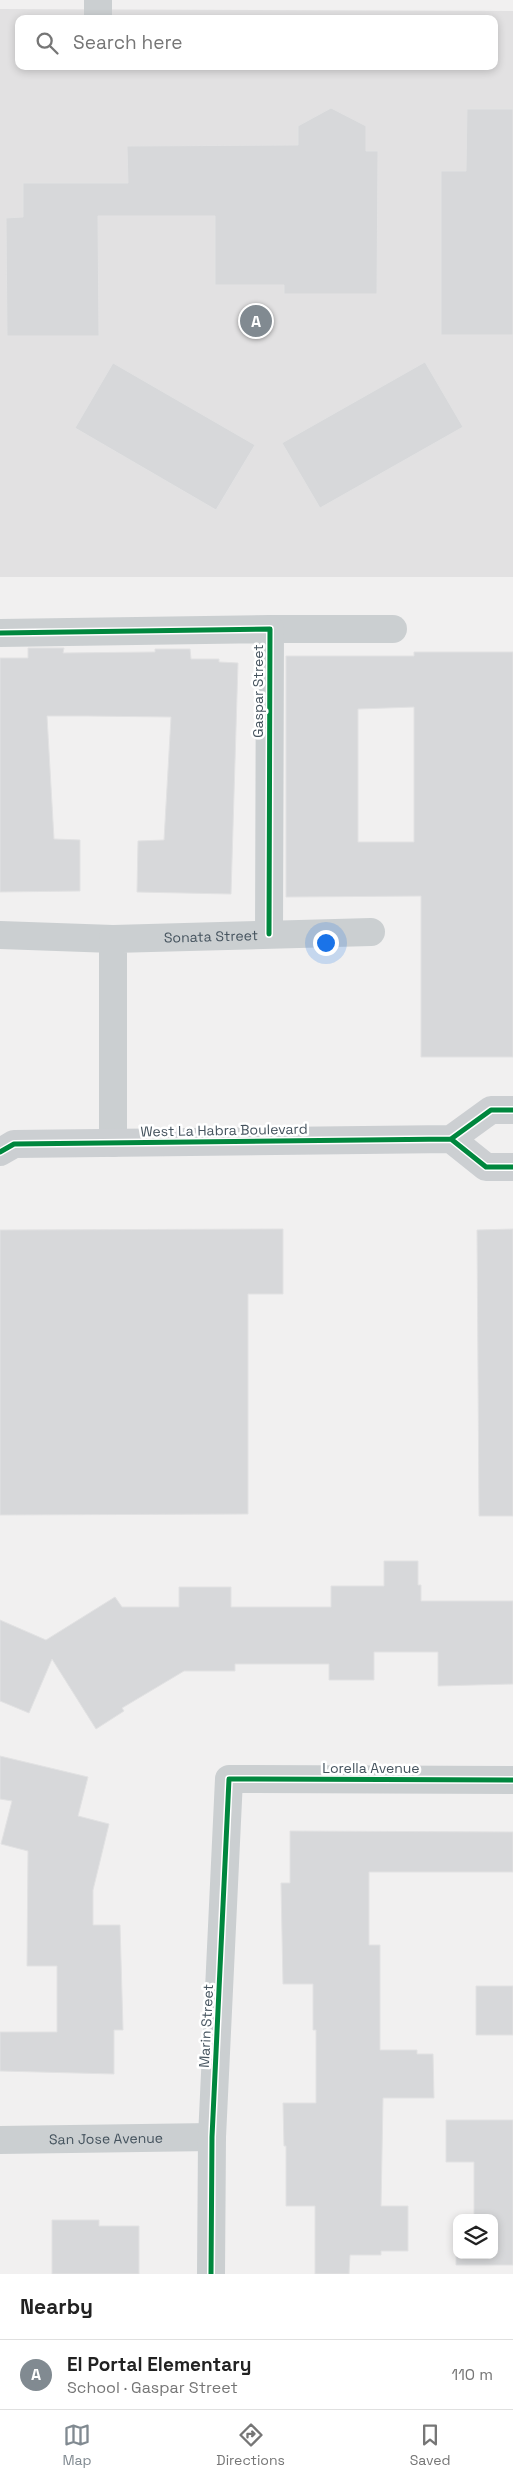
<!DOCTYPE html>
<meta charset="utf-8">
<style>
:root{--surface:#fff;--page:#f6f6f6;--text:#222;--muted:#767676;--line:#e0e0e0;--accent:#818a91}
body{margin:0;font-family:"Space Grotesk",sans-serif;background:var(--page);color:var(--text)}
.controls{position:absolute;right:15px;bottom:15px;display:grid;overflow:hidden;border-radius:10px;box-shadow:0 2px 8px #0003}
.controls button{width:45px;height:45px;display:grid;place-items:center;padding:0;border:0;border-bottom:1px solid var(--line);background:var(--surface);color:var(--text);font:25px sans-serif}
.you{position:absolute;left:325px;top:942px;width:18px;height:18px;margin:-12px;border:4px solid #fff;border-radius:50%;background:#1a73e8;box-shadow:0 0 0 8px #1a73e833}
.badge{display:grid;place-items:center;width:32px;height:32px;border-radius:50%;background:var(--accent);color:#fff;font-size:16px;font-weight:700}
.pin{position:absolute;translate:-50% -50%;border:2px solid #fff;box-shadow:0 1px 5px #0006}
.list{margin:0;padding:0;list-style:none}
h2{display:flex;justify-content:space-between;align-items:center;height:65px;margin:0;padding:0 20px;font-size:21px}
h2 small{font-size:16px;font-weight:400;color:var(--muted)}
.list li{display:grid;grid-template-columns:32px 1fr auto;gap:15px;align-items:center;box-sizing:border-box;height:70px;padding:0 20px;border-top:1px solid var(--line)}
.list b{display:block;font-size:19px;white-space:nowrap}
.list p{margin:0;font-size:16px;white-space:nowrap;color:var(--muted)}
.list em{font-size:16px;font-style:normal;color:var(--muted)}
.icon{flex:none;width:28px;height:28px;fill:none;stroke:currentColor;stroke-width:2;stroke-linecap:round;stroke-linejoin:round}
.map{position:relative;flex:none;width:513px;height:2274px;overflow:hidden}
.search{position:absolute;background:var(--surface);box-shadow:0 2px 8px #0003;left:15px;right:15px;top:15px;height:55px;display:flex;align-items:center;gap:12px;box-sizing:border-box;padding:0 18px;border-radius:10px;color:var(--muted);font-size:19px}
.sheet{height:135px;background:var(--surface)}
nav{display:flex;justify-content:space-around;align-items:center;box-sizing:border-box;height:70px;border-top:1px solid var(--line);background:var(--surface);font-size:14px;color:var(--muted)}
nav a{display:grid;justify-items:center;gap:2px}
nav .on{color:var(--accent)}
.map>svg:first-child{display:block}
</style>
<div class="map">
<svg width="513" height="2274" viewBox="0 0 513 2274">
<rect width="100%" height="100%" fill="#f1f0f0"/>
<path fill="#e2e1e2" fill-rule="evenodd" d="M 0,9 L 513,11 L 513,577 L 0,577 ZM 19,19 L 494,19 L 494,66 L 19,66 Z"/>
<path fill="#d7d8da" stroke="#e2e2e3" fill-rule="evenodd" d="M 331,108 L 366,126 L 366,151 L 378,151 L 377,294 L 284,294 L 284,285 L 215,285 L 215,216 L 98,216 L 99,336 L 7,336 L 6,218 L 23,217 L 23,183 L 128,183 L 127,146 L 298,145 L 298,126 Z
M 467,109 L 513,109 L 513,335 L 441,335 L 441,171 L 466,171 Z
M 425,362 L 463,427 L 320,508 L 282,443 Z
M 113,363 L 255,445 L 216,510 L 75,428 Z
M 28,648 L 64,648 L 63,653 L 155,652 L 155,649 L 190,649 L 191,659 L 219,659 L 219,662 L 238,663 L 231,894 L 137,892 L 138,841 L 164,840 L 171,717 L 89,716 L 47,716 L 54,839 L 80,840 L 80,891 L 0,892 L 0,658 L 28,658 Z
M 414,652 L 513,652 L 513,1057 L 421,1057 L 421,896 L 286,897 L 286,656 L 414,656 ZM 414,707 L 414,842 L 358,842 L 358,709 Z
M 283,1229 L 283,1294 L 248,1294 L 248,1514 L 0,1515 L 0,1230 Z
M 513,1229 L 513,1516 L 479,1516 L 477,1230 Z
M 384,1561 L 418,1561 L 418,1585 L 421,1585 L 421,1601 L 513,1601 L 513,1684 L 438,1686 L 438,1652 L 374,1652 L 374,1680 L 329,1680 L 329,1664 L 235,1664 L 235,1671 L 184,1671 L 122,1708 L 124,1711 L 96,1729 L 52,1659 L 29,1713 L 0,1701 L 0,1620 L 46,1640 L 115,1597 L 122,1607 L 179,1607 L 179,1587 L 231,1587 L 231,1607 L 331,1607 L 331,1586 L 384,1586 Z
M 0,1756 L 88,1777 L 78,1816 L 109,1824 L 93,1890 L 93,1925 L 120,1925 L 123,2030 L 114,2030 L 114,2074 L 0,2071 L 0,2032 L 57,2032 L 57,1966 L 27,1966 L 28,1851 L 1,1844 L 12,1801 L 0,1799 Z
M 290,1831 L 513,1832 L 513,1872 L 369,1872 L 369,1945 L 380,1945 L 380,2050 L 417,2050 L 417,2054 L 433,2054 L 434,2098 L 383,2098 L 381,2206 L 408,2206 L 408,2251 L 381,2251 L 381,2255 L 350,2255 L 349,2274 L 315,2274 L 315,2206 L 286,2206 L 286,2146 L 284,2146 L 283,2103 L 316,2103 L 316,2030 L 313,2030 L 313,1984 L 283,1984 L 281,1883 L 290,1883 Z
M 476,1986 L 513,1986 L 513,2035 L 476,2035 Z
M 446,2120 L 513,2120 L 513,2265 L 456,2265 L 456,2237 L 457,2255 L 494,2255 L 494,2218 L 474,2218 L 474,2162 L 446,2162 Z
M 52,2220 L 99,2220 L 99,2226 L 139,2226 L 139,2274 L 52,2274 Z"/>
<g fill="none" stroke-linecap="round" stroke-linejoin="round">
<g stroke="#cbcfd1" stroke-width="28">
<path d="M 98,18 L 98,0"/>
<path d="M 270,629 L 393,629"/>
<path d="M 0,633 L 270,629 L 269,934"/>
<path d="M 0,935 L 113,939"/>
<path id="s1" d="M 113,1143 L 113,939 L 371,932"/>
<path id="s2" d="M 0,2140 L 212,2137"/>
<path d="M 211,2274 L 212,2137 L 229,1779 L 513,1780"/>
</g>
<path stroke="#cccfd2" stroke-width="28" d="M 451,1139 L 486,1167 L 513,1167
M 0,1152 L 14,1144 L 451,1139 L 491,1110 L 513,1110"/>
<g stroke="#fff" stroke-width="8">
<path id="cycleway" d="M 0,633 L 270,629 L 269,934
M 451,1139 L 486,1167 L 513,1167
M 0,1152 L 14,1144 L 451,1139 L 491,1110 L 513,1110
M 211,2274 L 212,2137 L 229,1779 L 513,1780"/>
</g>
<use href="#cycleway" stroke="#00873e" stroke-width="5"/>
</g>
<g text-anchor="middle" stroke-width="5" stroke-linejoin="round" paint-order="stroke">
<g font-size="14" fill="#45535e" stroke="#fff">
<text transform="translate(258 691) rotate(-90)" y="5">Gaspar Street</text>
<text dy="5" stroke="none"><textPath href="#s1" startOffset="302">Sonata Street</textPath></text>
<text transform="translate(224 1130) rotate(-1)" y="5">West La Habra Boulevard</text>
<text x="371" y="1773">Lorella Avenue</text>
<text transform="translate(206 2026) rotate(-87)" y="5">Marin Street</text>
<text dy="5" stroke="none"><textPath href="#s2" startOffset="106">San Jose Avenue</textPath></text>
</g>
</g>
</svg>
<div class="controls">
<button><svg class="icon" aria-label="layers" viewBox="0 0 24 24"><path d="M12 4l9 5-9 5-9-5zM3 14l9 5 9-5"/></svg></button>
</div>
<div class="you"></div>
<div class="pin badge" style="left:256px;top:321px">A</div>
<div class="search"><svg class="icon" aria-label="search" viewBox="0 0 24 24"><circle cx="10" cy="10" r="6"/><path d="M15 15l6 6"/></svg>Search here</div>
</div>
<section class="sheet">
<h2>Nearby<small></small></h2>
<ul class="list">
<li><span class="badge">A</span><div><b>El Portal Elementary</b><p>School · Gaspar Street</p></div><em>110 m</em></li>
</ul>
</section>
<nav>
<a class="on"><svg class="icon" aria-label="map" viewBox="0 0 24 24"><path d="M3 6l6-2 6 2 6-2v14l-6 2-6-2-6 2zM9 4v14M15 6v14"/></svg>Map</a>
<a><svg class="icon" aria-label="directions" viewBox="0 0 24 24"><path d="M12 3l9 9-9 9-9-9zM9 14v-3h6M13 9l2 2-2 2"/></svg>Directions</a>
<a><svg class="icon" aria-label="saved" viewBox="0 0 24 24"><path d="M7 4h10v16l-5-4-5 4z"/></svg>Saved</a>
</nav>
